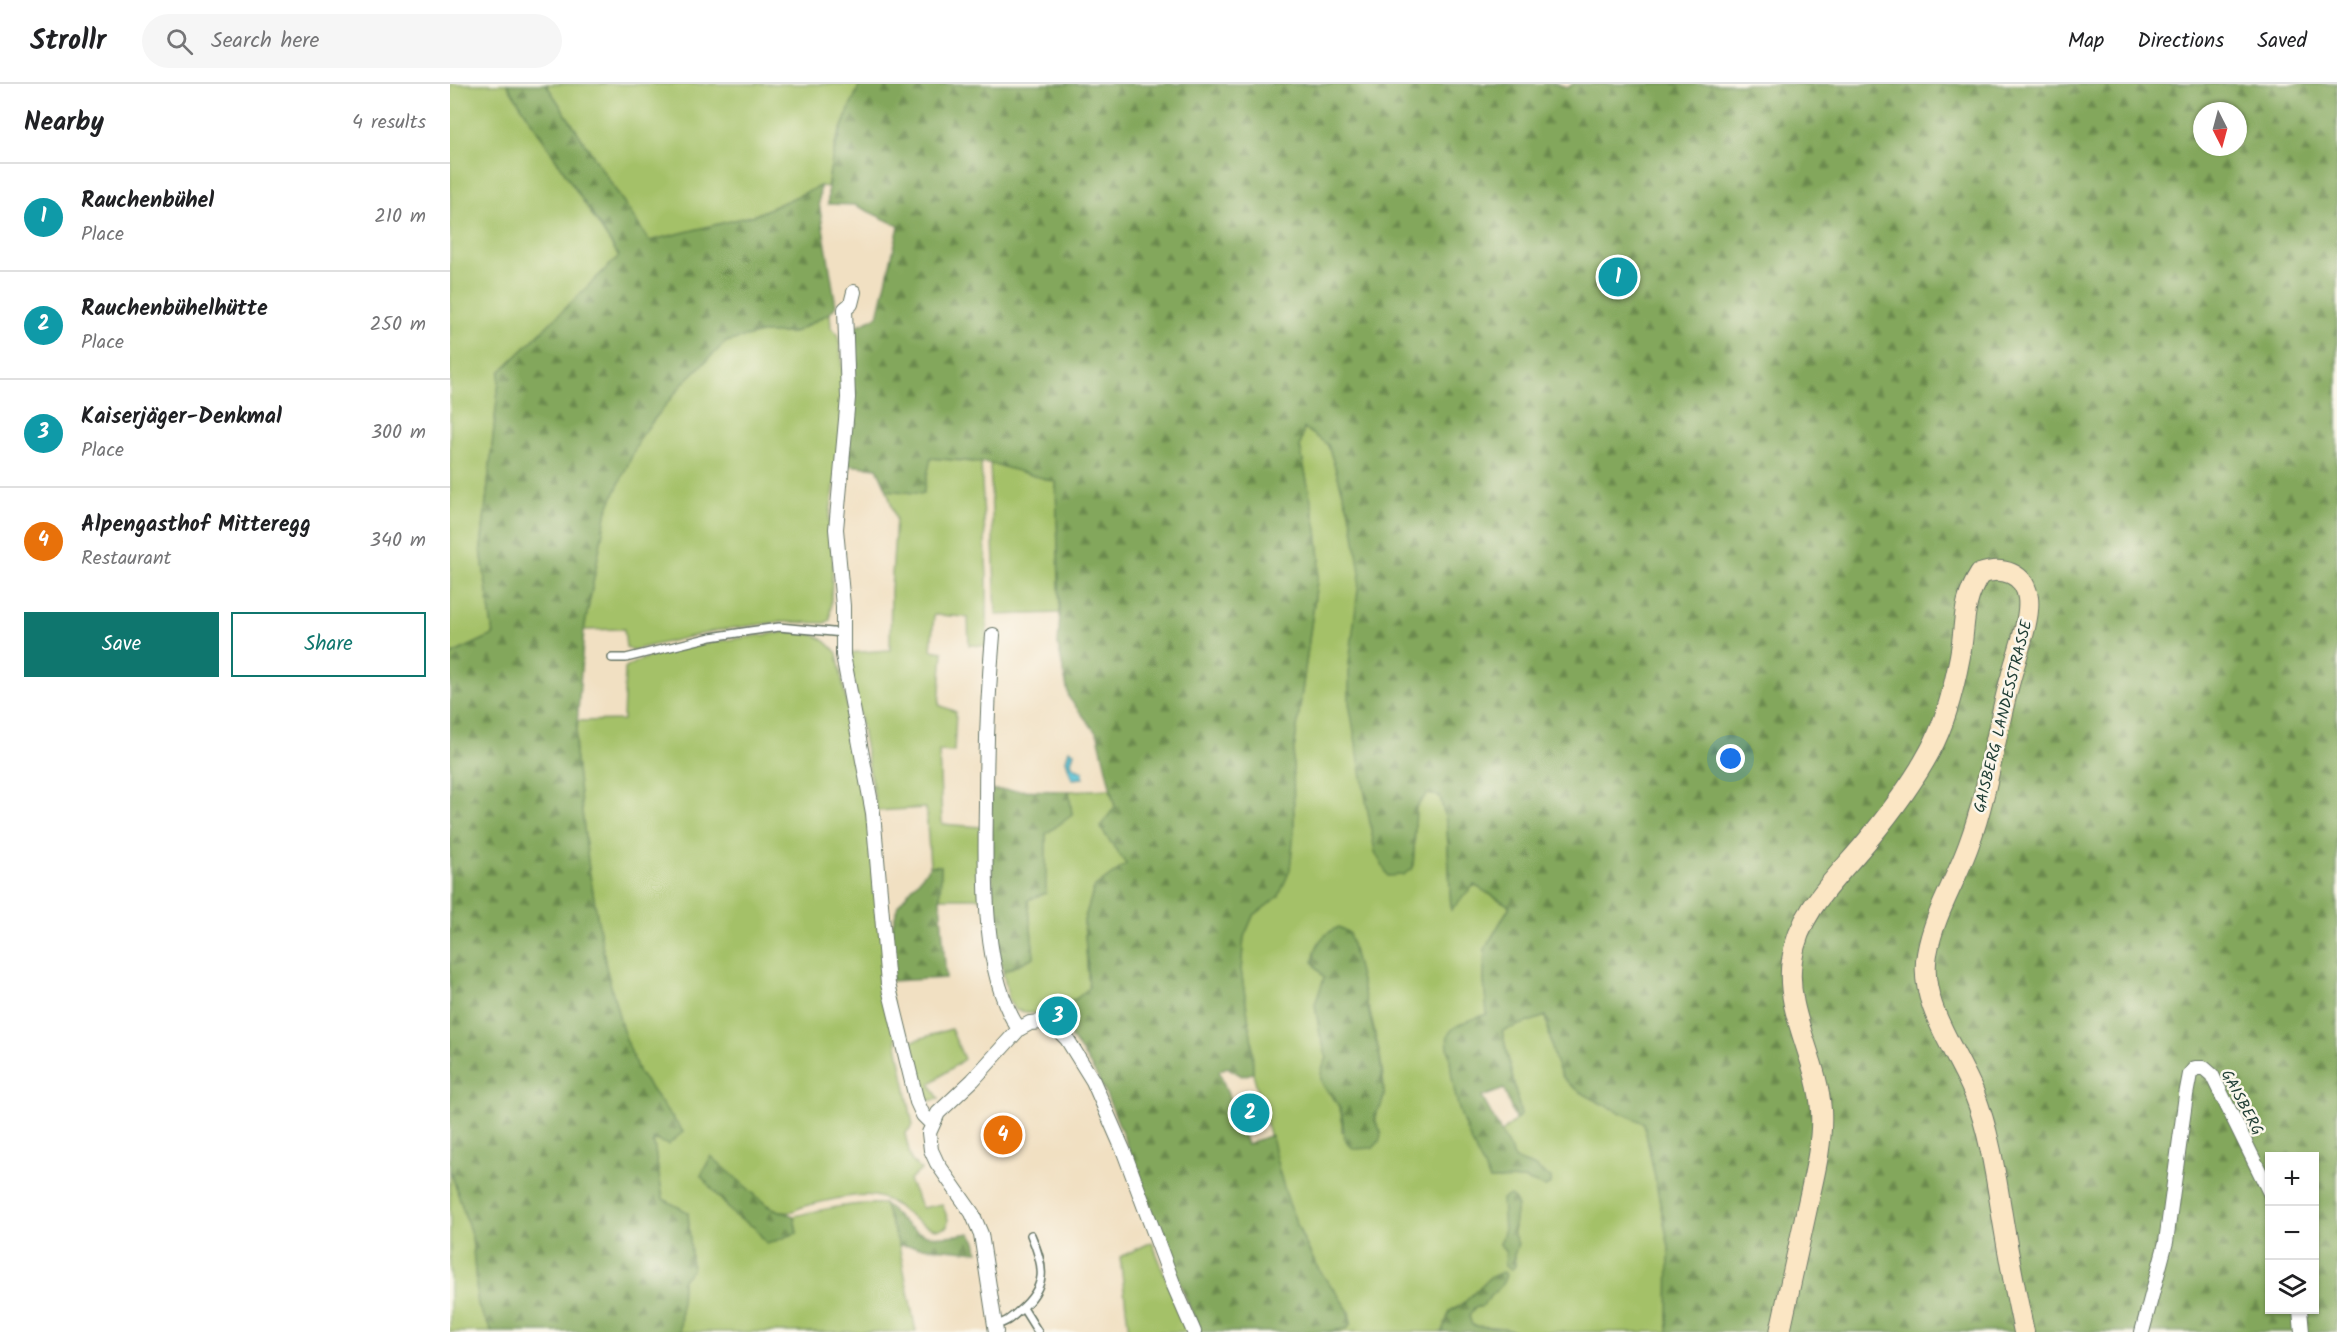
<!DOCTYPE html>
<meta charset="utf-8">
<style>
:root{--surface:#fff;--page:#f6f6f6;--text:#202124;--muted:#757577;--line:#e0e0e0;--accent:#0f766e}
body{margin:0;font-family:Kalam,sans-serif;background:var(--page);color:var(--text)}
.controls{position:absolute;right:18px;bottom:18px;display:grid;overflow:hidden;border-radius:0px;box-shadow:0 2px 4px #0004}
.controls button{width:54px;height:54px;display:grid;place-items:center;padding:0;border:0;border-bottom:2px solid var(--line);background:var(--surface);color:var(--text);font:30px sans-serif}
.compass{position:absolute;left:1743px;top:18px;width:54px;height:54px;border-radius:50%;background:var(--surface);box-shadow:0 2px 4px #0004;rotate:174deg}
.you{position:absolute;left:1281px;top:675px;width:21px;height:21px;margin:-15px;border:4px solid #fff;border-radius:50%;background:#1a73e8;box-shadow:0 0 0 9px #1a73e833}
.badge{display:grid;place-items:center;width:39px;height:39px;border-radius:50%;background:var(--accent);color:#fff;font-size:20px;font-weight:700}
.pin{position:absolute;translate:-50% -50%;border:3px solid #fff;box-shadow:0 2px 6px #0006}
.list{margin:0;padding:0;list-style:none}
h2{display:flex;justify-content:space-between;align-items:center;height:78px;margin:0;padding:0 24px;font-size:26px}
h2 small{font-size:20px;font-weight:400;color:var(--muted)}
.list li{display:grid;grid-template-columns:39px 1fr auto;gap:18px;align-items:center;box-sizing:border-box;height:108px;padding:0 24px;border-top:2px solid var(--line)}
.list b{display:block;font-size:22px;white-space:nowrap}
.list p{margin:0;font-size:20px;white-space:nowrap;color:var(--muted)}
.list em{font-size:20px;font-style:normal;color:var(--muted)}
.actions{display:flex;gap:12px;padding:18px 24px}
.actions a{flex:1;padding:14px 0;border:2px solid var(--accent);border-radius:0px;text-align:center;font-size:21px;color:var(--accent)}
.actions .main{background:var(--accent);color:#fff}
.icon{flex:none;width:33px;height:33px;fill:none;stroke:currentColor;stroke-width:2;stroke-linecap:round;stroke-linejoin:round}
.map{position:relative;flex:none;width:1887px;height:1248px;overflow:hidden}
header{display:flex;align-items:center;gap:36px;box-sizing:border-box;height:84px;padding:0 30px;background:var(--surface);border-bottom:2px solid var(--line)}
header strong{font-size:28px}
nav{display:flex;gap:33px;margin-inline-start:auto;font-size:21px}
.search{width:420px;height:54px;background:var(--page);display:flex;align-items:center;gap:15px;box-sizing:border-box;padding:0 21px;border-radius:33px;color:var(--muted);font-size:22px}
main{display:flex}
aside{flex:1;background:var(--surface)}
.map>svg:first-child{display:block}
</style>
<header>
<strong>Strollr</strong>
<div class="search"><svg class="icon" aria-label="search" viewBox="0 0 24 24"><circle cx="10" cy="10" r="6"/><path d="M15 15l6 6"/></svg>Search here</div>
<nav><a>Map</a><a>Directions</a><a>Saved</a></nav>
</header>
<main>
<aside>
<h2>Nearby<small>4 results</small></h2>
<ul class="list">
<li><span class="badge" style="background:#0f9aa8">1</span><div><b>Rauchenbühel</b><p>Place</p></div><em>210 m</em></li>
<li><span class="badge" style="background:#0f9aa8">2</span><div><b>Rauchenbühelhütte</b><p>Place</p></div><em>250 m</em></li>
<li><span class="badge" style="background:#0f9aa8">3</span><div><b>Kaiserjäger-Denkmal</b><p>Place</p></div><em>300 m</em></li>
<li><span class="badge" style="background:#e8710a">4</span><div><b>Alpengasthof Mitteregg</b><p>Restaurant</p></div><em>340 m</em></li>
</ul>
<div class="actions"><a class="main">Save</a><a>Share</a></div>
</aside>
<div class="map">
<svg width="1887" height="1248" viewBox="0 0 1887 1248">
<defs>
<pattern id="forest-firs" width="22" height="20" patternUnits="userSpaceOnUse" patternTransform="scale(1.5)"><rect width="22" height="20" fill="#83a75c"/><path d="M5 1l3.5 6h-7zM16 11l3.5 6h-7z" fill="#6b894d"/></pattern>
</defs>
<rect width="100%" height="100%" fill="#fbf7ec"/>
<filter id="ink" filterUnits="userSpaceOnUse"><feTurbulence type="fractalNoise" baseFrequency=".0167" numOctaves="2"/><feDisplacementMap in="SourceGraphic" scale="12" xChannelSelector="R" yChannelSelector="G"/><feConvolveMatrix kernelMatrix="1 2 1 2 8 2 1 2 1" color-interpolation-filters="sRGB"/></filter>
<filter id="wash" filterUnits="userSpaceOnUse"><feTurbulence type="fractalNoise" baseFrequency=".008" numOctaves="4" result="noise"/><feDisplacementMap in="SourceGraphic" scale="24" xChannelSelector="R" yChannelSelector="G"/><feGaussianBlur stdDeviation="1.35" result="paint"/><feColorMatrix in="noise" values="0 0 0 0 0 0 0 0 0 0 0 0 0 0 0 0 0 1.4 0 .05"/><feComposite in="paint" operator="in"/></filter>
<g filter="url(#wash)">
<rect width="100%" height="100%" fill="#f1e0c2"/>
<path fill="#a4c168" stroke="#627f4e" stroke-width="1.5" fill-rule="evenodd" d="M 0,0 L 57,0 L 169,172 L 50,288 L 31,465 L 43,551 L 0,571 Z
M 96,0 L 410,0 L 385,59 L 377,103 L 370,102 L 305,131 L 199,157 Z
M 380,229 L 381,244 L 388,250 L 392,275 L 393,324 L 388,381 L 379,435 L 383,476 L 380,536 L 375,539 L 329,538 L 269,546 L 183,566 L 176,563 L 174,545 L 134,546 L 157,426 L 191,352 L 234,298 L 276,258 L 311,249 L 343,249 Z
M 854,343 L 878,361 L 902,437 L 963,784 L 966,723 L 977,710 L 990,712 L 997,742 L 1001,825 L 1024,801 L 1060,822 L 1035,865 L 1034,896 L 1037,930 L 1003,945 L 1040,1096 L 1073,1095 L 1095,1103 L 1101,1100 L 1100,1094 L 1083,1082 L 1066,1076 L 1051,1049 L 1071,1031 L 1052,947 L 1096,932 L 1106,978 L 1148,1018 L 1194,1039 L 1219,1163 L 1218,1248 L 1068,1248 C 1053,1241 1038,1245 1021,1241 L 1019,1232 L 1024,1224 L 1033,1222 L 1040,1211 L 1046,1208 L 1039,1194 L 1014,1219 L 1000,1227 L 992,1248 L 877,1248 L 898,1244 L 901,1239 L 899,1227 L 867,1183 L 838,1122 L 803,989 L 802,958 L 791,886 L 794,853 L 803,832 L 829,812 L 844,748 L 843,674 L 870,475 L 867,446 L 850,363 ZM 875,894 L 919,924 C 925,951 934,981 934,1009 C 934,1029 917,1025 931,1048 L 892,1048 C 892,1042 892,1035 891,1029 C 885,1004 859,1007 877,974 L 870,950 L 865,920 ZM 1067,1120 L 1063,1149 L 1068,1160 L 1064,1171 L 1065,1182 L 1055,1181 L 1056,1169 L 1050,1160 Z
M 480,374 L 531,379 L 537,494 L 537,562 L 519,561 L 518,533 L 484,531 L 481,566 L 493,568 L 489,621 L 506,628 L 504,668 L 489,667 L 492,740 L 531,743 L 531,814 L 490,814 L 491,782 L 480,782 L 476,724 L 427,727 L 398,569 L 440,566 L 441,505 L 446,435 L 437,406 L 473,410 Z
M 540,379 L 606,398 L 610,529 L 546,531 Z
M 337,548 C 362,549 370,549 387,569 L 417,728 L 447,960 L 463,1041 L 455,1050 L 461,1076 L 471,1086 L 459,1097 L 472,1124 L 492,1120 L 498,1135 L 497,1143 C 472,1154 450,1115 424,1112 C 403,1109 376,1117 355,1122 C 348,1124 341,1130 334,1128 C 308,1122 282,1090 261,1073 L 251,1092 L 285,1132 L 304,1143 L 347,1149 L 344,1132 C 374,1125 404,1118 434,1120 L 449,1161 L 466,1248 L 230,1248 L 232,1196 L 242,1186 L 238,1129 L 213,1115 L 203,1054 L 233,1048 L 189,989 L 172,944 L 156,883 L 139,786 L 125,669 L 128,637 L 173,636 L 175,585 C 196,564 303,552 337,548 Z
M 660,705 L 665,723 L 650,743 L 677,780 L 644,804 L 634,837 L 639,904 L 626,915 L 606,920 L 603,933 L 565,926 L 559,917 L 553,888 L 584,873 L 578,815 L 595,809 L 596,750 L 622,731 L 619,707 Z
M 501,945 L 514,975 L 480,1000 L 489,1015 L 477,1017 L 470,1011 L 456,959 Z
M 0,1085 L 22,1153 L 28,1222 L 42,1248 L 0,1248 Z
M 702,1158 L 737,1248 L 679,1248 L 670,1173 Z"/>
<path fill="url(#forest-firs)" stroke="#517248" stroke-width="1.5" fill-rule="evenodd" d="M 57,0 L 96,0 L 199,157 L 305,131 L 370,102 L 369,119 L 386,222 L 380,229 L 343,249 L 311,249 L 276,258 L 234,298 L 191,352 L 157,426 L 134,546 L 125,669 L 139,786 L 156,883 L 172,944 L 189,989 L 233,1048 L 218,1061 L 203,1055 L 213,1115 L 238,1128 L 242,1186 L 232,1196 L 230,1248 L 42,1248 L 28,1222 L 22,1153 L 0,1085 L 0,571 L 43,551 L 31,465 L 50,288 L 169,172 Z
M 410,0 L 1106,0 L 1117,4 L 1123,0 L 1887,0 L 1887,1248 L 1218,1248 L 1219,1163 L 1194,1039 C 1174,1030 1123,1009 1112,992 C 1102,975 1100,951 1096,932 L 1052,947 L 1071,1031 L 1065,1035 L 1054,1005 L 1032,1013 L 1066,1076 L 1083,1082 L 1101,1094 L 1101,1100 L 1095,1103 L 1073,1095 L 1040,1096 C 1018,1052 1004,1026 1000,975 C 999,968 996,958 998,952 C 1001,940 1027,934 1037,930 L 1034,896 L 1035,865 L 1060,822 L 1024,801 L 1001,826 L 997,742 L 990,712 L 977,710 L 966,723 L 963,784 L 953,791 L 938,792 L 925,768 L 899,619 L 899,580 L 910,489 L 902,437 L 878,361 L 854,344 L 850,363 L 867,446 L 870,475 L 843,674 L 844,748 L 840,786 L 829,812 L 803,832 L 794,853 L 791,886 L 802,958 L 803,989 L 792,992 L 777,983 L 769,987 L 797,1060 L 821,1051 C 830,1097 843,1138 865,1179 C 876,1200 897,1215 901,1239 L 898,1244 L 877,1248 L 750,1248 C 729,1200 711,1151 692,1102 C 669,1040 651,981 603,933 L 606,920 L 626,915 L 639,904 L 634,837 L 644,804 L 676,780 L 650,743 L 665,723 L 648,651 L 619,614 L 608,561 L 610,529 L 606,398 L 540,379 L 481,374 L 473,410 L 437,406 L 427,384 L 397,381 L 400,245 L 428,232 L 449,142 L 405,121 L 378,120 C 376,75 393,40 410,0 ZM 1752,27 L 1788,27 L 1788,63 L 1752,63 ZM 1820,1072 L 1864,1072 L 1864,1226 L 1820,1226 Z
M 541,706 L 619,707 L 622,731 L 596,750 L 596,809 L 578,816 L 584,873 L 553,888 L 543,843 Z
M 480,782 L 491,782 L 490,815 L 496,894 L 442,897 L 438,858 L 448,821 Z
M 889,843 L 899,849 L 930,973 L 934,1011 L 931,1022 L 925,1030 L 925,1037 L 931,1048 L 930,1057 L 923,1064 L 904,1065 C 888,1053 896,1044 891,1027 C 883,1003 860,1006 877,974 L 870,950 L 865,920 L 874,894 L 863,878 C 865,860 872,850 889,843 Z
M 261,1072 L 319,1123 L 344,1132 L 347,1149 L 317,1160 L 304,1143 L 285,1132 L 251,1092 Z
M 1059,1112 L 1063,1113 L 1067,1120 L 1063,1149 L 1068,1160 L 1064,1171 L 1065,1182 L 1061,1186 L 1055,1182 L 1056,1169 L 1050,1160 L 1054,1148 L 1052,1115 Z
M 434,1120 C 441,1125 446,1131 452,1137 C 474,1157 494,1153 520,1149 L 526,1157 L 528,1168 L 449,1161 Z
M 1052,1188 L 1056,1189 C 1055,1204 1040,1210 1033,1222 L 1024,1224 L 1019,1232 L 1022,1241 C 1038,1245 1053,1241 1068,1248 L 992,1248 L 1000,1227 L 1014,1219 L 1039,1194 Z"/>
<path fill="#57c0d3" stroke="#3b7e84" stroke-width="1.5" d="M 619,666 L 624,668 L 621,678 L 623,683 L 633,687 L 633,694 L 622,695 L 616,676 Z"/>
</g>
<g filter="url(#ink)">
<g fill="none" stroke-linecap="round" stroke-linejoin="round">
<g stroke="#687666" stroke-width="10">
<path id="service" d="M 162,574 L 176,574 L 261,553 L 300,547 L 329,543 L 393,549
M 573,1224 L 588,1248
M 545,1241 C 556,1239 561,1234 569,1227 C 598,1202 595,1184 581,1151"/>
</g>
<g stroke="#687666" stroke-width="16">
<path id="minor" d="M 404,208 L 401,220 L 395,225 L 398,314 L 386,445 L 393,522 L 393,571 L 423,729 L 438,900 L 467,1018 L 473,1031 L 481,1039
M 543,551 C 538,607 536,664 536,721 C 535,785 531,891 569,945
M 1850,1226 L 1852,1248
M 546,1248 L 531,1150 L 522,1129 L 487,1079 L 481,1066 L 479,1049 L 488,1029 L 523,996 L 569,945 L 580,939 L 592,938 L 604,942 L 617,955 L 643,997 L 674,1068 L 724,1202 L 744,1248
M 1692,1248 L 1716,1158 L 1736,1011 L 1740,990 L 1745,984 L 1754,984 L 1762,991 L 1820,1109"/>
</g>
<g stroke="#687666" stroke-width="22">
<path id="secondary" d="M 1330,1248 C 1339,1207 1348,1165 1357,1124 C 1364,1092 1373,1059 1371,1026 C 1368,975 1334,927 1342,876 C 1348,827 1388,793 1418,756 C 1441,728 1463,699 1480,667 C 1496,638 1504,604 1510,572 C 1516,540 1511,520 1530,490 C 1552,482 1575,489 1578,514 C 1581,534 1566,573 1561,593 C 1545,649 1539,706 1519,760 C 1506,797 1484,830 1477,870 C 1468,919 1506,965 1524,1009 C 1540,1049 1546,1094 1553,1137 C 1559,1174 1566,1211 1574,1248"/>
</g>
<use href="#service" stroke="#fff" stroke-width="7"/>
<use href="#minor" stroke="#fff" stroke-width="14"/>
<use href="#secondary" stroke="#fbe6c4" stroke-width="20"/>
</g>
</g>
<g text-anchor="middle" stroke-width="5" stroke-linejoin="round" paint-order="stroke">
<g font-size="16" fill="#1f3d34" stroke="#fbf7ec">
<text transform="translate(1552 632) rotate(-76)" y="6">GAISBERG LANDESSTRASSE</text>
<text transform="translate(1793 1018) rotate(62)" y="6">GAISBERG</text>
</g>
</g>
</svg>
<div class="controls">
<button>+</button>
<button>−</button>
<button><svg class="icon" aria-label="layers" viewBox="0 0 24 24"><path d="M12 4l9 5-9 5-9-5zM3 14l9 5 9-5"/></svg></button>
</div>
<svg class="compass" viewBox="-18 -18 36 36"><path d="M0-13l5 13h-10z" fill="#e53935"/><path d="M0 13l5-13h-10z" fill="#757577"/></svg>
<div class="you"></div>
<div class="pin badge" style="left:1168px;top:193px;background:#0f9aa8">1</div>
<div class="pin badge" style="left:800px;top:1029px;background:#0f9aa8">2</div>
<div class="pin badge" style="left:608px;top:932px;background:#0f9aa8">3</div>
<div class="pin badge" style="left:553px;top:1051px;background:#e8710a">4</div>
</div>
</main>
